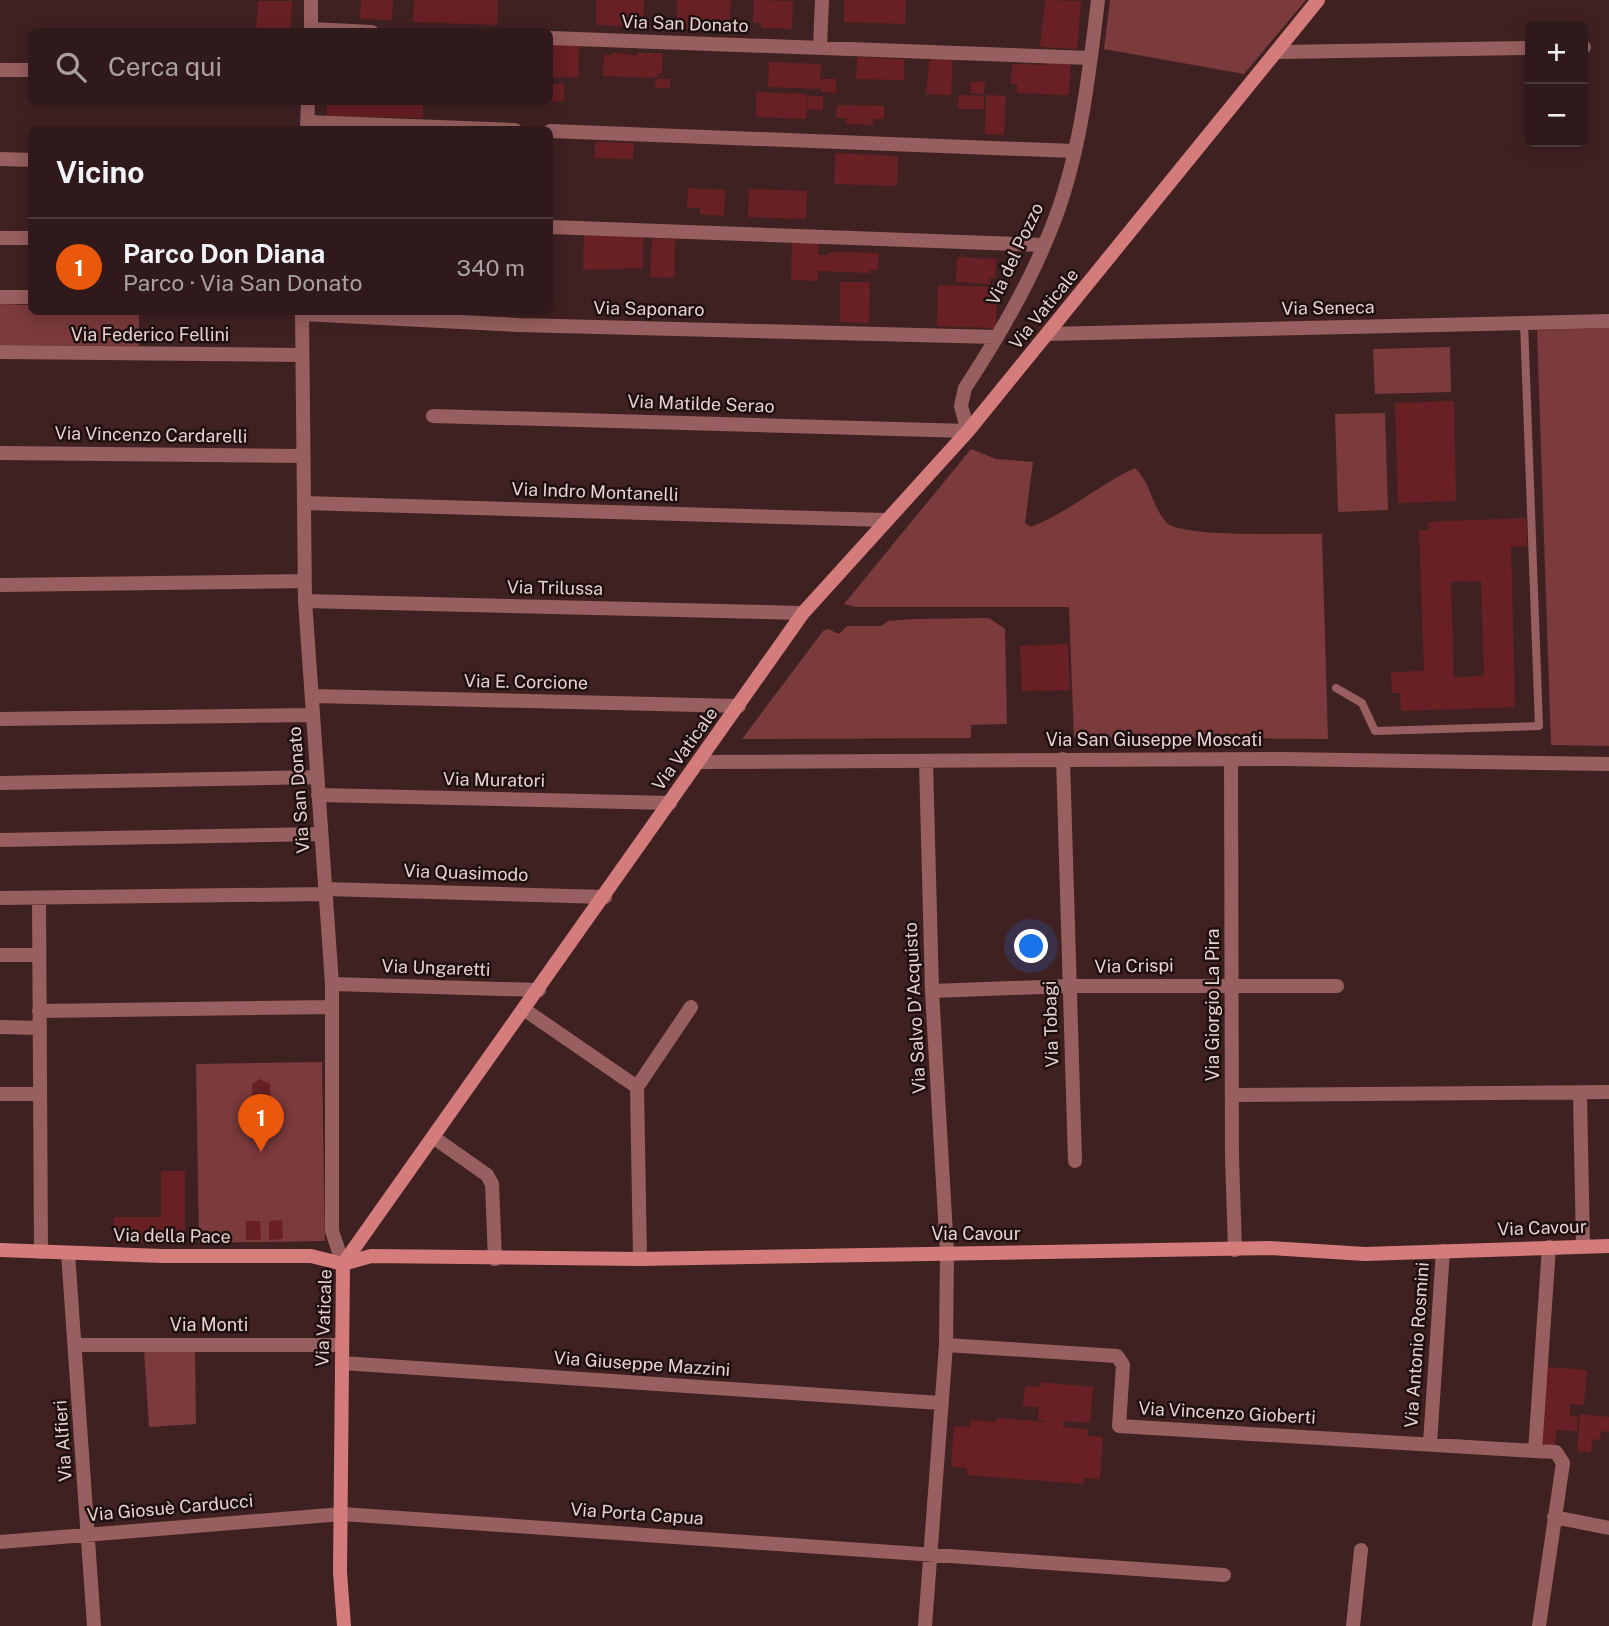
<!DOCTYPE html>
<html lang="it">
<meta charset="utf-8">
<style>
:root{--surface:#30191a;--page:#382223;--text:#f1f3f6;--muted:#a8a0a2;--line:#4b3839;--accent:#ea580c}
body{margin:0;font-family:"Public Sans",sans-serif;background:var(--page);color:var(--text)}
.controls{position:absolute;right:21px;top:21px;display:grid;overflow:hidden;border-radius:10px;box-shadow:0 4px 18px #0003}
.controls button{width:63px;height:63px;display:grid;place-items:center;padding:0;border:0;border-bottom:2px solid var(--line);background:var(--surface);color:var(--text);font:35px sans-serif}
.you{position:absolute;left:1032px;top:947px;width:24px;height:24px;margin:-18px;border:5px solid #fff;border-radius:50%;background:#1a73e8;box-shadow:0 0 0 10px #1a73e833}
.badge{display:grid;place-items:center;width:46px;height:46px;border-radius:50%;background:var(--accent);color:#fff;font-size:23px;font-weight:700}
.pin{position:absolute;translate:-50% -58px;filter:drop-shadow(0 2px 4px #0008)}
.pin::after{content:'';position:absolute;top:37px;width:24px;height:21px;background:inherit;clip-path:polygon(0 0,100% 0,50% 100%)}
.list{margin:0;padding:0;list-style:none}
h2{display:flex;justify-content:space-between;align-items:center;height:91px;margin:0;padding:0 28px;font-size:30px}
h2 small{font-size:23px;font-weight:400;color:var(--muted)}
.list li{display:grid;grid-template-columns:46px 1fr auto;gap:21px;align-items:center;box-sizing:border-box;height:98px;padding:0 28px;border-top:2px solid var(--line)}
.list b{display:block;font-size:26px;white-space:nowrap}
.list p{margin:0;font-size:23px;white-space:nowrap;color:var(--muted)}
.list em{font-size:23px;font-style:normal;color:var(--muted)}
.icon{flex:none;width:38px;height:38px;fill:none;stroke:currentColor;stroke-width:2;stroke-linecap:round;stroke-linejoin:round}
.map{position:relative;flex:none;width:1609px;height:1626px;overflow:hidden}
.search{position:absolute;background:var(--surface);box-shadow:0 4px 18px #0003;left:28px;top:28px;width:525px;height:77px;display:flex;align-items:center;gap:18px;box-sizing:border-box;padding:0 24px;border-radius:10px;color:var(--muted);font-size:26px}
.panel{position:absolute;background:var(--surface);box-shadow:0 4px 18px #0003;left:28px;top:126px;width:525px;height:189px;border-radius:10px}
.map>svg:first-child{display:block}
</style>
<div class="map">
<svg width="1609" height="1626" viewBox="0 0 1609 1626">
<rect width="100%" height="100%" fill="#402122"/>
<path fill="#7b3a3c" d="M 1110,0 L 1306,0 L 1244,74 L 1104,49 Z
M 0,304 L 31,305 L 32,312 L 139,312 L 139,346 L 0,345 Z
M 1609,328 L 1609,746 L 1551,745 L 1537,330 Z
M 1450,347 L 1451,392 L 1375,394 L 1373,349 Z
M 1385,413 L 1388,510 L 1338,512 L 1335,414 Z
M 971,449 L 996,459 L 1033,462 L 1025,523 L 1031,527 C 1069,512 1098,485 1135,468 C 1152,484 1151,506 1167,523 C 1183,538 1295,533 1322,534 L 1328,739 L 1074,737 L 1069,607 L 855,607 L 844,604 Z
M 989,618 L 1005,629 L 1007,724 L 971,725 L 971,738 L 742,739 L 823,631 L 828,629 L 839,634 L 847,626 L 881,626 L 888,621 L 913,619 Z
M 322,1062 L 325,1241 L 199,1243 L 196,1064 Z
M 144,1350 L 195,1350 L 196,1424 L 149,1427 Z"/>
<path fill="#682025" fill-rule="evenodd" d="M 361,0 L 393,0 L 392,20 L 360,19 Z
M 414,0 L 498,0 L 497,25 L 413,22 Z
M 596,0 L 644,0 L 643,27 L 596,25 Z
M 677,0 L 731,0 L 729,30 L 676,28 Z
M 754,0 L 793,1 L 792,29 L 761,28 L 761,23 L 753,23 Z
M 844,0 L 906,0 L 905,24 L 844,22 Z
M 1045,0 L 1081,1 L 1077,49 L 1040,47 Z
M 258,1 L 292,1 L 290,32 L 256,32 Z
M 550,43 L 579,44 L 578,78 L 550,77 Z
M 612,52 L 637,56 L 637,53 L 663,53 L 662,74 L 657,74 L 657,78 L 603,76 L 604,55 L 612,55 Z
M 930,55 L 953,56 L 951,95 L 926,94 Z
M 857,57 L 904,59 L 904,80 L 856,79 Z
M 1047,60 L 1071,60 L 1069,95 L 1017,93 L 1017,84 L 1011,84 L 1012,64 L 1047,65 Z
M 769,62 L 821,64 L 820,79 L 836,79 L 836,93 L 821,92 L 821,89 L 768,87 Z
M 656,79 L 670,79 L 670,88 L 655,88 Z
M 971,81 L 985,82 L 984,94 L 970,93 Z
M 550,84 L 564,84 L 564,101 L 550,101 Z
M 756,92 L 807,94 L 806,119 L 756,117 Z
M 959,95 L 984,96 L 984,109 L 958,109 Z
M 986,95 L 1006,96 L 1004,135 L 985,134 Z
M 808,96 L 823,96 L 823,110 L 807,109 Z
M 327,102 L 423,102 L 423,118 L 327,116 Z
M 837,105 L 884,106 L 884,119 L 873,119 L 873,125 L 846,124 L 847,118 L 836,118 Z
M 595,142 L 634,143 L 633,159 L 594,158 Z
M 835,153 L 898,156 L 897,186 L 834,184 Z
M 688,188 L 725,190 L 724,216 L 700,214 L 700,208 L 687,208 Z
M 749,189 L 807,191 L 806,219 L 748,217 Z
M 584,235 L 643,237 L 643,268 L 583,270 Z
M 652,238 L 675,239 L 674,278 L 650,277 Z
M 792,240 L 819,241 L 818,255 L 829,255 L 829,252 L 879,253 L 878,270 L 870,270 L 870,273 L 818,271 L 818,281 L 791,280 Z
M 957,257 L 996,259 L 995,278 L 990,278 L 990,284 L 956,282 Z
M 840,282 L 870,282 L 869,323 L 840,322 Z
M 938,285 L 997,287 L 996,328 L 937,326 Z
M 1454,401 L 1456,501 L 1398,503 L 1395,403 Z
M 1526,518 L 1527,546 L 1511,547 L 1515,707 L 1401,711 L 1400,693 L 1392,693 L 1391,672 L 1424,671 L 1419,530 L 1429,530 L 1428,522 ZM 1481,581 L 1484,676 L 1454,677 L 1451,582 Z
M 1068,644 L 1070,690 L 1022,691 L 1020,646 Z
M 260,1079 L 270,1084 L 271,1109 L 252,1109 L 252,1084 Z
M 161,1171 L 185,1171 L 185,1243 L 114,1243 L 114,1217 L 161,1217 Z
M 282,1220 L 283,1239 L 269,1240 L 269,1221 Z
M 246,1221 L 260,1221 L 261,1240 L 246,1240 Z
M 1546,1367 L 1587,1370 L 1584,1405 L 1570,1404 L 1570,1416 L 1578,1417 L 1577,1431 L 1556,1430 L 1555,1446 L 1544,1446 L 1541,1439 Z
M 1041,1382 L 1093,1387 L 1090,1423 L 1063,1421 L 1063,1427 L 1088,1429 L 1088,1436 L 1103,1437 L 1100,1479 L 1084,1478 L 1084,1484 L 967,1475 L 967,1468 L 951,1467 L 954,1426 L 970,1427 L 971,1420 L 996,1422 L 996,1418 L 1046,1422 L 1038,1419 L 1039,1407 L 1023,1406 L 1025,1386 L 1041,1387 Z
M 1580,1414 L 1609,1417 L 1609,1432 L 1601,1431 L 1600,1440 L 1592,1439 L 1591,1453 L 1577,1451 Z"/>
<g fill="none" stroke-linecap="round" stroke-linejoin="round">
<path stroke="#975f5f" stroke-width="8" d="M 1336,688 L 1362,703 L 1375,731 L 1539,726 L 1524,323"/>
<path stroke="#975f5f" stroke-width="14" d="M 311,29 L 372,32
M 311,32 L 311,0
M 550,38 L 1091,58
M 820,47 L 822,0
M 1583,47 L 1584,47
M 1279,52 L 1530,48
M 0,70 L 32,70
M 308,122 L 515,130
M 307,128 L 308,102
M 550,131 L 1073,151
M 0,159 L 32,160
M 550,227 L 1044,245
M 0,238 L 32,238
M 0,297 L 32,297
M 302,312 L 305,601 L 332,984 L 332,1231 L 343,1264
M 302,314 L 518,325 L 996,337
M 1048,334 L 1609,321
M 0,352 L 300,355
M 433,416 L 968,431 L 961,406 L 965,388 C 998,338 1029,285 1051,229 C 1080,158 1089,75 1098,0
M 0,453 L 301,456
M 304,503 L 885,520
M 0,585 L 305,581
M 305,601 L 803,613
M 313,696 L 739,706
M 0,719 L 313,715
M 1063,759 L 1075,1161
M 1231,760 L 1232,1156 L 1235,1250
M 700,762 L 1283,759 L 1609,764
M 0,783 L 316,777
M 318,795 L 670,803
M 0,840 L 320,834
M 326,889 L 605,897
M 0,898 L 326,894
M 39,898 L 41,1252
M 0,955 L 39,955
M 332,984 L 539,990
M 932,991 L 1069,986 L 1337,986
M 525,1010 L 637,1087
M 39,1011 L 332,1007
M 0,1027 L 40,1028
M 0,1094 L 40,1094
M 1580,1094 L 1583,1246
M 1233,1095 L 1609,1092
M 433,1137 L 487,1175 L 492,1184 L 495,1259
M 68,1253 L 94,1626
M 640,1259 L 637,1087 L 691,1007
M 76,1345 L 342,1345
M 946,1345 L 1117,1356 L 1123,1365 L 1119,1426 L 1535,1451
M 342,1363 L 940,1403
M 1430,1443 L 1443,1251
M 1554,1517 L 1609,1528
M 0,1542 L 342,1514 L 1224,1575
M 925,1626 L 946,1345 L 947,1252 L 932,991 L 926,762
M 1353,1626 L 1361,1550
M 1539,1626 L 1563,1463 L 1556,1452 L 1535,1451 L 1549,1247"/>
<path stroke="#d47b7c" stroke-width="14" d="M 0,1250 L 162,1256 L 311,1256 L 343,1264 L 371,1256 L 640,1259 L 1270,1248 L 1365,1254 L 1609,1246
M 344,1626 L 340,1572 L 343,1264 L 803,613 L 968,431 L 1318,0"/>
</g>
<g text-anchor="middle" stroke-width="5" stroke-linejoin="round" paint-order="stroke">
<g font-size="18" fill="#e7d1d1" stroke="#1e100f">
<text transform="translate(685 24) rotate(2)" y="6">Via San Donato</text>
<text transform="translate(1015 254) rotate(-65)" y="6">Via del Pozzo</text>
<text transform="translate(1328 308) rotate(-1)" y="6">Via Seneca</text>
<text transform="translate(649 309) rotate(1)" y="6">Via Saponaro</text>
<text transform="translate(1044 309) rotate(-51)" y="6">Via Vaticale</text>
<text x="150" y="341">Via Federico Fellini</text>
<text transform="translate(701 404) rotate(2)" y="6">Via Matilde Serao</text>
<text transform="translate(151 435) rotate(1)" y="6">Via Vincenzo Cardarelli</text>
<text transform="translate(595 492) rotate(2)" y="6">Via Indro Montanelli</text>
<text transform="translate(555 588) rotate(1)" y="6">Via Trilussa</text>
<text transform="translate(526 682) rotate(1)" y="6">Via E. Corcione</text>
<text x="1154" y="746">Via San Giuseppe Moscati</text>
<text transform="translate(685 749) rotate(-54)" y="6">Via Vaticale</text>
<text transform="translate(494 780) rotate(1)" y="6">Via Muratori</text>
<text transform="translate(299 790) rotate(-94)" y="6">Via San Donato</text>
<text transform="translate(466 873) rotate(2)" y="6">Via Quasimodo</text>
<text transform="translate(1134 966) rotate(-1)" y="6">Via Crispi</text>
<text transform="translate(436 968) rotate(2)" y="6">Via Ungaretti</text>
<text transform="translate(1213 1005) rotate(-90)" y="6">Via Giorgio La Pira</text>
<text transform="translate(915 1008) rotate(-93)" y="6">Via Salvo D'Acquisto</text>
<text transform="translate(1051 1024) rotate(-92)" y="6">Via Tobagi</text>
<text transform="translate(1542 1228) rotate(-2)" y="6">Via Cavour</text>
<text x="976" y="1240">Via Cavour</text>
<text transform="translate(172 1236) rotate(1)" y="6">Via della Pace</text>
<text transform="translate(324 1318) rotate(-88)" y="6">Via Vaticale</text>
<text x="209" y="1331">Via Monti</text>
<text transform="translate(1417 1345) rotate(-86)" y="6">Via Antonio Rosmini</text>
<text transform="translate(642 1364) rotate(4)" y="6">Via Giuseppe Mazzini</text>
<text transform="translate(1227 1413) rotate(3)" y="6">Via Vincenzo Gioberti</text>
<text transform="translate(63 1441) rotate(-94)" y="6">Via Alfieri</text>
<text transform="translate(170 1508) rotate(-5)" y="6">Via Giosuè Carducci</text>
<text transform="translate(637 1514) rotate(4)" y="6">Via Porta Capua</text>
</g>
</g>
</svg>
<div class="controls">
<button>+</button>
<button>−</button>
</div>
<div class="you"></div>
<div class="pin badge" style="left:261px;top:1152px">1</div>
<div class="search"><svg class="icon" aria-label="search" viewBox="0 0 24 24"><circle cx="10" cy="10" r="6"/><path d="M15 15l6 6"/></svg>Cerca qui</div>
<section class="panel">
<h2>Vicino<small></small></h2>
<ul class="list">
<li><span class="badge">1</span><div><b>Parco Don Diana</b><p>Parco · Via San Donato</p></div><em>340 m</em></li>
</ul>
</section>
</div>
